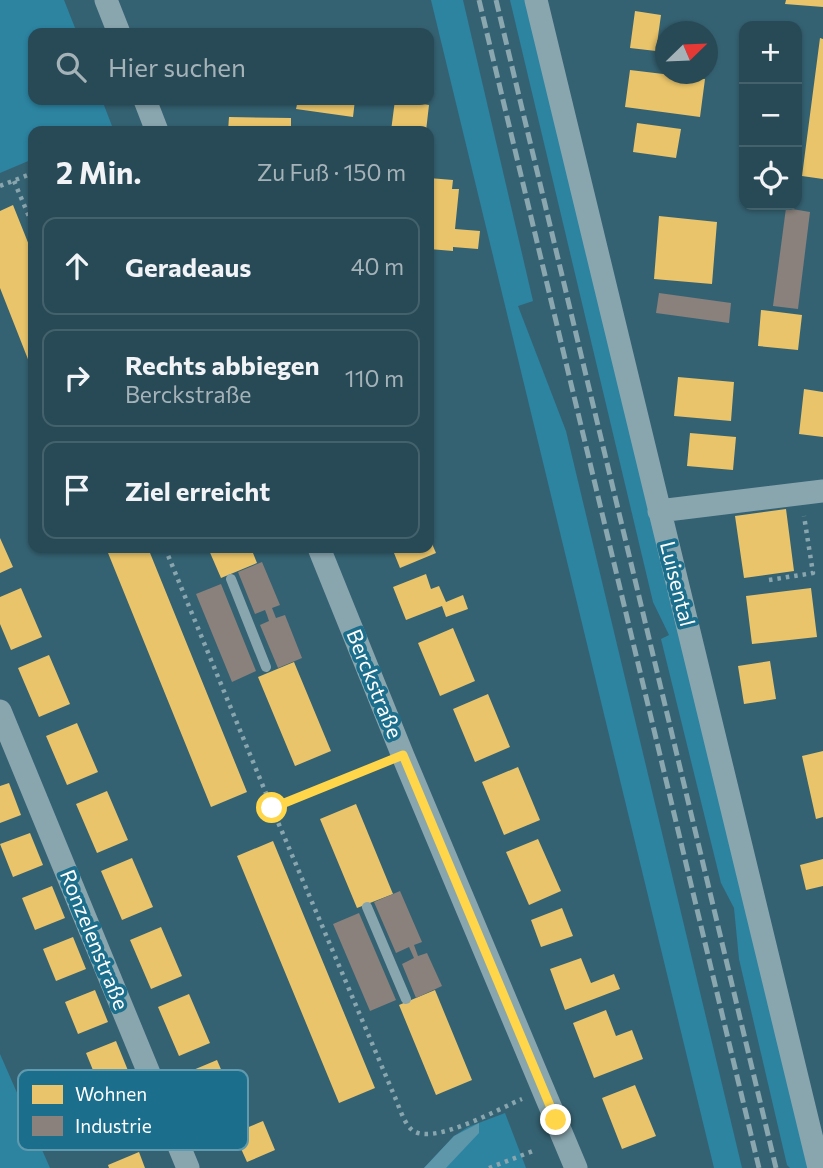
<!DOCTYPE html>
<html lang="de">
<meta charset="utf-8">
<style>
:root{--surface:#284a56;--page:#30515c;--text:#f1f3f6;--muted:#a5b3b9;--line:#44626c}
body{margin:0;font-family:Commissioner,sans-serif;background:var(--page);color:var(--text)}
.controls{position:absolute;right:21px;top:21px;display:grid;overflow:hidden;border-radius:14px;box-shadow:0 2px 5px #0004}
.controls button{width:63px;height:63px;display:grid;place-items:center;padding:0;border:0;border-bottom:2px solid var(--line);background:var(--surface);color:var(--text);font:35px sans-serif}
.compass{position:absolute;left:655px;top:21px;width:63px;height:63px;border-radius:50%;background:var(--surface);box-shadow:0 2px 5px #0004;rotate:67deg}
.stop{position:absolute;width:21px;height:21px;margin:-16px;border:5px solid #ffd54a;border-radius:50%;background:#fff}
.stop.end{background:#ffd54a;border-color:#fff;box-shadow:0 2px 7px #0008}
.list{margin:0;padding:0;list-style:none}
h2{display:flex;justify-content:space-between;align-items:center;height:91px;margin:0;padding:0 28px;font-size:30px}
h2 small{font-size:23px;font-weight:400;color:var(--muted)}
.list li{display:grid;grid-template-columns:46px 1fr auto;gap:21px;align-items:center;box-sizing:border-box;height:98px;margin:0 14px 14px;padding:0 14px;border:2px solid var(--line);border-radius:14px}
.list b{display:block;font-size:26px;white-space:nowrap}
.list p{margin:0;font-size:23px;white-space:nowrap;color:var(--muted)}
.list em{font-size:23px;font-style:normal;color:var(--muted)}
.icon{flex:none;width:38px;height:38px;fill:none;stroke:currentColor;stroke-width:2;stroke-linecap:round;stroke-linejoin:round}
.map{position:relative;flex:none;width:823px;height:1168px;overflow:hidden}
.search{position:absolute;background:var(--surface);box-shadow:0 2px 5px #0004;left:28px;top:28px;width:406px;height:77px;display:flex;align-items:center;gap:18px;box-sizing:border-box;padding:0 24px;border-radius:14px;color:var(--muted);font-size:26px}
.panel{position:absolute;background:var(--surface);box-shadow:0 2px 5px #0004;left:28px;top:126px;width:406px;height:427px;border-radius:14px}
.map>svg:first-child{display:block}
</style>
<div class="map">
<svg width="823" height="1168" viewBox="0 0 823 1168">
<rect width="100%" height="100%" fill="#356272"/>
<path fill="#2c84a1" d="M 0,0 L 64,0 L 77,33 L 33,33 L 33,100 L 102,100 L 112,126 L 99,131 L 33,131 L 33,159 L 0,173 Z
M 431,0 L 463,0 L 533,301 L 518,306 L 566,431 L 742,1168 L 714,1168 Z
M 510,0 L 527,0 L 808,1168 L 790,1168 L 787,1165 L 739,959 L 734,908 L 721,883 L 661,639 L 669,635 L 653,602 Z
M 0,1054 L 50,1168 L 0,1168 Z
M 505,1113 L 526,1168 L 424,1168 L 454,1136 L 468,1127 Z"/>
<path fill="#5e96aa" d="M 479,1123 L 479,1133 L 446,1168 L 424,1168 L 454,1136 Z"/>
<path fill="#e9c46a" d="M 786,0 L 823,0 L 823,7 L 785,4 Z
M 635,11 L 661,15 L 656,51 L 630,48 Z
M 820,38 L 823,39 L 823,179 L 802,176 Z
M 630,70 L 705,79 L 700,117 L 625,107 Z
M 298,100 L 355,100 L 353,117 L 296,109 Z
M 395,100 L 429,105 L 426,131 L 391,131 Z
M 229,117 L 291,118 L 291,131 L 228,131 Z
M 637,123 L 681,129 L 676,158 L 633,152 Z
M 429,178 L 453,180 L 452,189 L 459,189 L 455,229 L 480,231 L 478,249 L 453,247 L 453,251 L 429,249 Z
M 13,205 L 33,255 L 33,372 L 0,288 L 0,211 Z
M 659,216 L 717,222 L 712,284 L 654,279 Z
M 761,310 L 802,315 L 798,350 L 758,346 Z
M 678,377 L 734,382 L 731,421 L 674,416 Z
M 804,389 L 823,392 L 823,437 L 799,434 Z
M 690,433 L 736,437 L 733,470 L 687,466 Z
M 786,509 L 794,571 L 744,578 L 735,516 Z
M 429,537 L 436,553 L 400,568 L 392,548 L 429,548 Z
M 0,538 L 13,567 L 0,573 Z
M 106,548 L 148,548 L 247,792 L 211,807 Z
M 208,548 L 251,548 L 257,563 L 221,578 Z
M 426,574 L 431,589 L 439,586 L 446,602 L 463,595 L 468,609 L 446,617 L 442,606 L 406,620 L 393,587 Z
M 21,588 L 42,637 L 11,650 L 0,624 L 0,597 Z
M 811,588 L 817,637 L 752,644 L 746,596 Z
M 453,628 L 475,681 L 440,696 L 418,643 Z
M 49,655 L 70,704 L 39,717 L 18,668 Z
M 770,661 L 776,699 L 744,704 L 738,666 Z
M 294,662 L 331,751 L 295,766 L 258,677 Z
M 488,694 L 510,747 L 475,762 L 453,709 Z
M 77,723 L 98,772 L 67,785 L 46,736 Z
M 823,751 L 823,817 L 816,819 L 802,756 Z
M 518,767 L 540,820 L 504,835 L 482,782 Z
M 9,783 L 21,815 L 0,823 L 0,786 Z
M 107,791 L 128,840 L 97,853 L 76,804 Z
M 356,804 L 393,894 L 357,908 L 320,819 Z
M 30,833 L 43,865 L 13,877 L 0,844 Z
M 538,839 L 561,891 L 529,905 L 506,852 Z
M 273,841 L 375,1088 L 339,1103 L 237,856 Z
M 132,858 L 153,907 L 122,920 L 101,871 Z
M 823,859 L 823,886 L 806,890 L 800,865 Z
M 52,886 L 65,918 L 35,930 L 22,898 Z
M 562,908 L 573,936 L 541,947 L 531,920 Z
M 161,927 L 182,976 L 151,989 L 130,940 Z
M 73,937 L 86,969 L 56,981 L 43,949 Z
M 581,958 L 591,983 L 614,974 L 620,989 L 565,1010 L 550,969 Z
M 95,990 L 108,1022 L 78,1034 L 65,1002 Z
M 435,990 L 472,1080 L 436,1095 L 399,1005 Z
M 189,994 L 210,1043 L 179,1056 L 158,1007 Z
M 606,1010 L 616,1036 L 632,1030 L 643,1059 L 594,1078 L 573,1023 Z
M 116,1041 L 129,1073 L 99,1085 L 86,1053 Z
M 217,1060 L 238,1109 L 207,1122 L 186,1073 Z
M 635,1085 L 656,1136 L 622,1149 L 602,1098 Z
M 263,1121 L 275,1150 L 247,1162 L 234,1133 Z
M 139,1152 L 145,1168 L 109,1168 L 108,1165 Z"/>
<path fill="#8a817c" d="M 786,208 L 810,212 L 798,309 L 773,306 Z
M 659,293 L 731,303 L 729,323 L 656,313 Z
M 262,562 L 280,605 L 272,608 L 276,618 L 285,615 L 302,658 L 278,668 L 260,625 L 269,621 L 267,615 L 265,610 L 255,614 L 238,572 Z
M 221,584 L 256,671 L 232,682 L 196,594 Z
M 400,891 L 422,942 L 414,945 L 418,956 L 427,953 L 442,986 L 416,998 L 402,964 L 414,958 L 409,947 L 396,953 L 374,902 Z
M 359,913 L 396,1000 L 370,1011 L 333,924 Z"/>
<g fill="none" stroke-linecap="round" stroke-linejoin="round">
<path stroke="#89a6af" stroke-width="4.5" stroke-dasharray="3.5 5" stroke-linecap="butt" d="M 14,181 L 33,226
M 0,186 L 33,173
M 165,548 L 272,808 L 394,1095 C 399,1106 403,1121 411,1129 C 430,1148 500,1108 522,1099
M 769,580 L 813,573 L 804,516
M 272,808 L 382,764
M 489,1168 L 533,1151"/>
<path stroke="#89a6af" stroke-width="10" d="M 231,579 L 266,667
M 367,907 L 406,999"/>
<path stroke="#89a6af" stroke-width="23" d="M 106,0 L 119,33
M 536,0 L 819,1168
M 145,100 L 157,131
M 659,511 L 823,491
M 319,548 L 403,756 L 576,1168
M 0,711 L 188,1168"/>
<path stroke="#8aa6ae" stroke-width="5" stroke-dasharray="12 5" stroke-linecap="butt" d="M 479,0 L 759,1168
M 496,0 L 776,1168"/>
</g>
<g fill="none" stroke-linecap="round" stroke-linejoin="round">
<path stroke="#ffd54a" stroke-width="9" d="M 272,808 L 403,755 L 556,1120"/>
</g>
<g text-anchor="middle" stroke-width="7" stroke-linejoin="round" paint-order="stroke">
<g font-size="21" fill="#fff" stroke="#1b6e8c">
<text transform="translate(677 584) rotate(76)" y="7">Luisental</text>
<text transform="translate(374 684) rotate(68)" y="7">Berckstraße</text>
<text transform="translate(94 940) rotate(68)" y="7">Ronzelenstraße</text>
</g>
</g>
<rect x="18" y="1070" width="230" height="80" rx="10" fill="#1b6e8c" stroke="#5f9aae" stroke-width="2"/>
<rect x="32" y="1085" width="31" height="19" fill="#e9c46a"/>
<rect x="32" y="1116" width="31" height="20" fill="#8a817c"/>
<g font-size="19" fill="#fff">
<text x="75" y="1101">Wohnen</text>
<text x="75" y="1133">Industrie</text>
</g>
</svg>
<div class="controls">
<button>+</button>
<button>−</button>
<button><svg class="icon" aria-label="locate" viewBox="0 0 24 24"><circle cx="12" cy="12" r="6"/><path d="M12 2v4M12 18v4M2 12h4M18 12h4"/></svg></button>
</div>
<svg class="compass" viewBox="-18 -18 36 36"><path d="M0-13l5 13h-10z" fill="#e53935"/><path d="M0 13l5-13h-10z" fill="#a5b3b9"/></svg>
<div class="stop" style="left:272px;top:808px"></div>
<div class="stop end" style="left:556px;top:1120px"></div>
<div class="search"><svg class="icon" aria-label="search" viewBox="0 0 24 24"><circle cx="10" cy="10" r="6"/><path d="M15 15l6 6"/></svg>Hier suchen</div>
<section class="panel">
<h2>2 Min.<small>Zu Fuß · 150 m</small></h2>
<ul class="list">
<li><svg class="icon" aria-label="ahead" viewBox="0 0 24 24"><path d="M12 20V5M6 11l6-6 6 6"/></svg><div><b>Geradeaus</b></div><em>40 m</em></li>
<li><svg class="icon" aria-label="right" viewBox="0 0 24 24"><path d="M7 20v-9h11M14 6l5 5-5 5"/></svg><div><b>Rechts abbiegen</b><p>Berckstraße</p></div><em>110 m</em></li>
<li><svg class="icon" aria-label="arrive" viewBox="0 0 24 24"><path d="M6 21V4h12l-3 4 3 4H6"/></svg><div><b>Ziel erreicht</b></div></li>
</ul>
</section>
</div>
